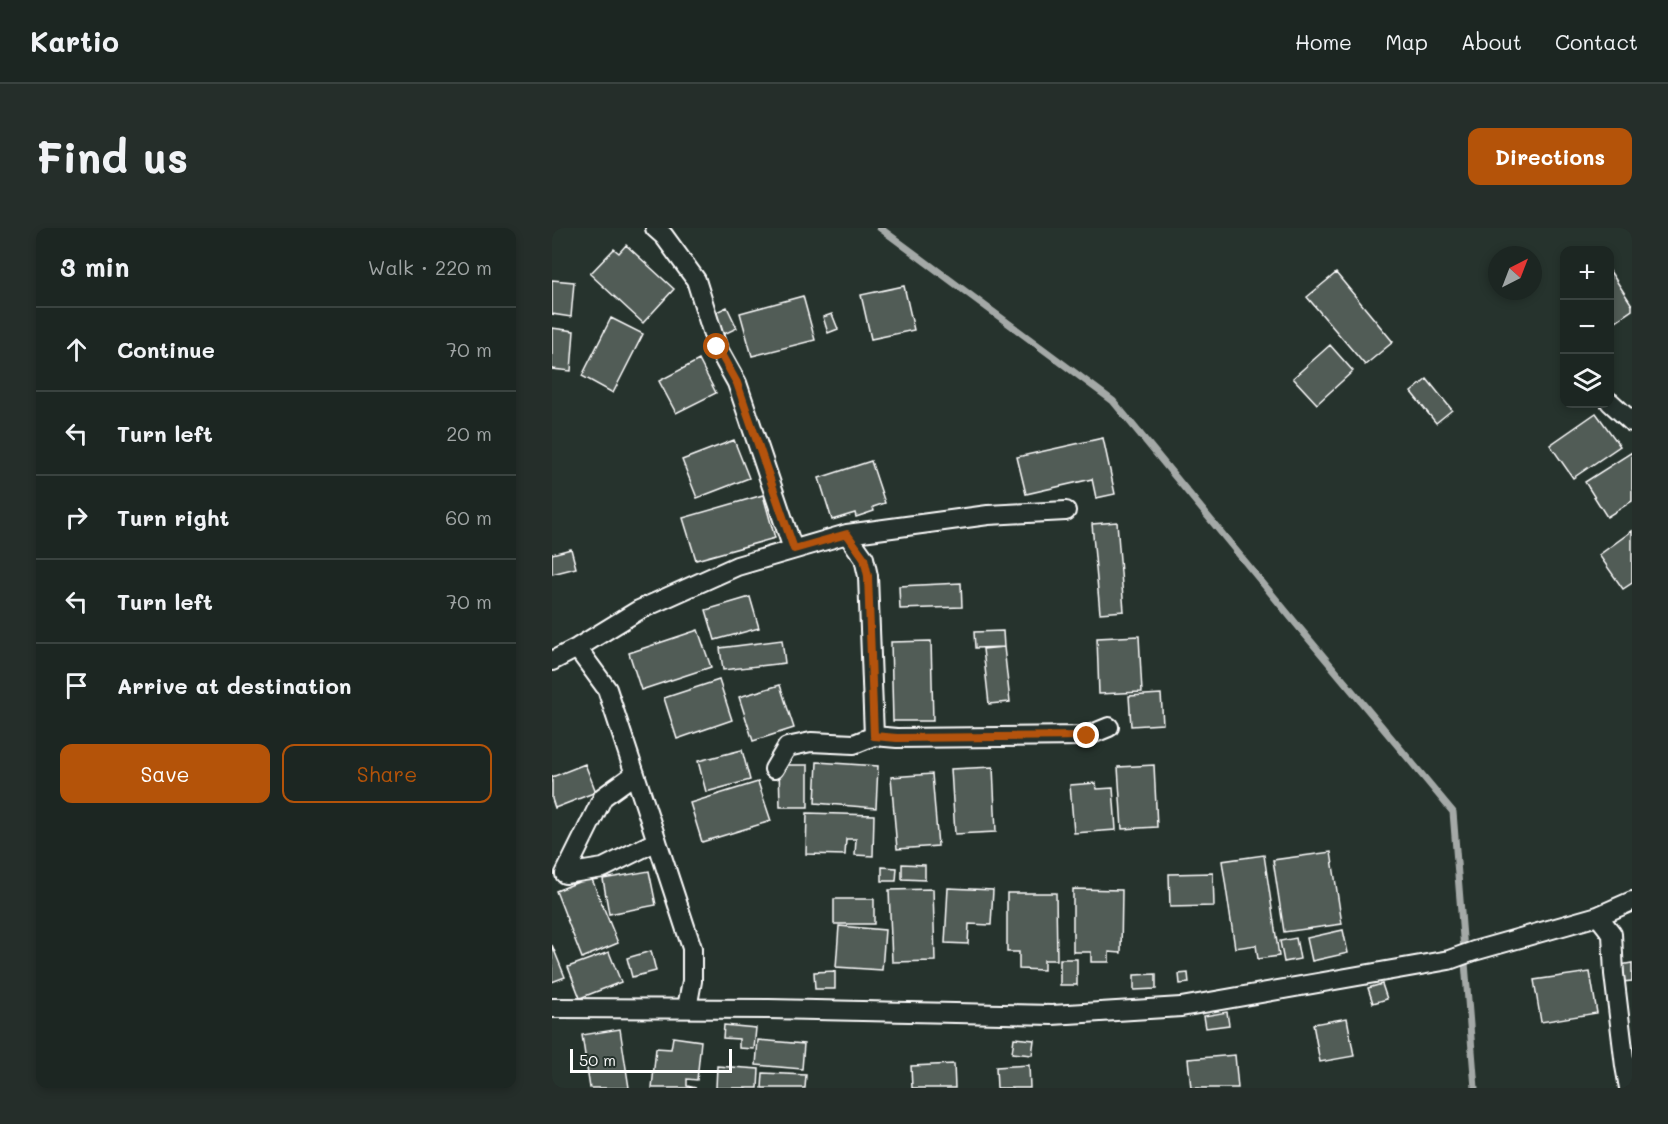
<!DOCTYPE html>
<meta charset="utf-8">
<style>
:root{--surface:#1c2622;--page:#252e2a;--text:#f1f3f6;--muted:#a0a5a5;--line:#3a4340;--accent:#b45309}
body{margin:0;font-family:Mali,sans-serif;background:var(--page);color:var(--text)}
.controls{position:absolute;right:18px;top:18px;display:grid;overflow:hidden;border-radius:12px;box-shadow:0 3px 9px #0003}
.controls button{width:54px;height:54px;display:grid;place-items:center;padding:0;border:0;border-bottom:2px solid var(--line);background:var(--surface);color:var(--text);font:30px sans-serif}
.compass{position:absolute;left:936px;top:18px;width:54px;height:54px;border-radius:50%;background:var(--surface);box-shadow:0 3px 9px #0003;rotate:42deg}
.scale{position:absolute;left:18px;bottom:15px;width:162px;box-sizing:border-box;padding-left:6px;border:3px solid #fff;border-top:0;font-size:16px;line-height:21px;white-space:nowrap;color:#fff;-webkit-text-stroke:4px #26332d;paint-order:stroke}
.stop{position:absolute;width:18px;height:18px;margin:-14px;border:4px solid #b45309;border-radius:50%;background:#fff}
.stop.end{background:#b45309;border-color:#fff;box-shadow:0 2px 6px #0008}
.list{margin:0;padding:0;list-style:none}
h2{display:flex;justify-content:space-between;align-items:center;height:78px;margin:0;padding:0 24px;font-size:26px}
h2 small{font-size:20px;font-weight:400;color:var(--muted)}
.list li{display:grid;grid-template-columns:39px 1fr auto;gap:18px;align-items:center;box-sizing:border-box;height:84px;padding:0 24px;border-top:2px solid var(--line)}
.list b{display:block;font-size:22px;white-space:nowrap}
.list em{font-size:20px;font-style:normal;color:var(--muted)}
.actions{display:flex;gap:12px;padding:18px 24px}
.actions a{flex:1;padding:14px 0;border:2px solid var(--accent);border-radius:12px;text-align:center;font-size:21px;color:var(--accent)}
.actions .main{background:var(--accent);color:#fff}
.icon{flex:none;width:33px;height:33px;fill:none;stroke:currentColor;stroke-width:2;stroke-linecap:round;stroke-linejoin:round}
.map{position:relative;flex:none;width:1080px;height:860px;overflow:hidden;border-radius:12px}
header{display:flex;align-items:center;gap:36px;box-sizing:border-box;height:84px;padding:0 30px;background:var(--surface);border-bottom:2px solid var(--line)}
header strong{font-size:28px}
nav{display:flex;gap:33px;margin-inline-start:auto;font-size:21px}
.intro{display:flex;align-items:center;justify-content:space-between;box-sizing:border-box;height:144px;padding:0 36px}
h1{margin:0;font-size:42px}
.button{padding:15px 27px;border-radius:12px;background:var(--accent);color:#fff;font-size:21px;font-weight:700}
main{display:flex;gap:36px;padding:0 36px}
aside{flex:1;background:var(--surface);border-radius:12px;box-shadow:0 3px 9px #0003}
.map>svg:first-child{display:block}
</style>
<header>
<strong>Kartio</strong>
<nav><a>Home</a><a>Map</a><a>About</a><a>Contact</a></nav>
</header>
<div class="intro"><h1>Find us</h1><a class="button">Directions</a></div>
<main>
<aside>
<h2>3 min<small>Walk · 220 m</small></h2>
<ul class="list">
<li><svg class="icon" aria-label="ahead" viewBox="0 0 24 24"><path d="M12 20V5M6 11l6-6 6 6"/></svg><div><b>Continue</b></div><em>70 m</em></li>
<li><svg class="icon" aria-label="left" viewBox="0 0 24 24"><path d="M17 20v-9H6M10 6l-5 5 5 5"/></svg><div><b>Turn left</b></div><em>20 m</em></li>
<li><svg class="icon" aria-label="right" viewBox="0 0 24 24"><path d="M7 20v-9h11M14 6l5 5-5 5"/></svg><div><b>Turn right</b></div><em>60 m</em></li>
<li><svg class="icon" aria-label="left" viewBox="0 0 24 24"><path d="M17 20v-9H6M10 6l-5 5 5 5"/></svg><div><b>Turn left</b></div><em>70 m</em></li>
<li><svg class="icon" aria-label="arrive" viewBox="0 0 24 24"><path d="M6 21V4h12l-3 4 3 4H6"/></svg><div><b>Arrive at destination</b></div></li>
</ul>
<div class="actions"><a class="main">Save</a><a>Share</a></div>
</aside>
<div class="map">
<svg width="1080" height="860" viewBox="0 0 1080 860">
<rect width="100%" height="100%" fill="#26332d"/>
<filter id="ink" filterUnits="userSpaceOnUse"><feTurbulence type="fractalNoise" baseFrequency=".0167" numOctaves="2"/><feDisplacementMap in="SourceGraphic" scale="12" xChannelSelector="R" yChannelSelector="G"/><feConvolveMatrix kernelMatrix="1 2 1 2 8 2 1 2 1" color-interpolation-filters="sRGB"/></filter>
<g filter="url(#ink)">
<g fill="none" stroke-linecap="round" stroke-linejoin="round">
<path stroke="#a4a9a7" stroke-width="7" d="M 328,0 L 561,173 L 746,398 L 901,584 L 923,860"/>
</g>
<path fill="#515c57" stroke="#fff" stroke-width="1.5" d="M 74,17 L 122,61 L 91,95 L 38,46 L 62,21 L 67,25 Z
M 1058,43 L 1080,77 L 1080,82 L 1058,97 Z
M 784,45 L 841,114 L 813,137 L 755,69 Z
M 0,52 L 22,54 L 19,89 L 0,86 Z
M 352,58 L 362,102 L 319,111 L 309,67 Z
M 251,68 L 263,112 L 200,128 L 188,85 Z
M 175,79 L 185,100 L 170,107 L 160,86 Z
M 280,86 L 286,101 L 276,105 L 271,89 Z
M 59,90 L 91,106 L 61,165 L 30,148 Z
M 0,100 L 22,103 L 19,143 L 0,141 Z
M 778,117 L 801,143 L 765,176 L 741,150 Z
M 147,132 L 164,165 L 124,185 L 107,153 Z
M 875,151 L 900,182 L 884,195 L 859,164 Z
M 1044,185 L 1068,218 L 1021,250 L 998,217 Z
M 551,210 L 563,266 L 544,270 L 540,251 L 474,266 L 465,229 Z
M 182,212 L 197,250 L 145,270 L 130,232 Z
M 1080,224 L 1080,273 L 1055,289 L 1033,254 Z
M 319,233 L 333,275 L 321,279 L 322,283 L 304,289 L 303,285 L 280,292 L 267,250 Z
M 211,267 L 223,310 L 144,332 L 131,290 Z
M 565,294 L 572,383 L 548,385 L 540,296 Z
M 1080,303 L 1080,355 L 1071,361 L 1047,327 Z
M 19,321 L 24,340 L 0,346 L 0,326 Z
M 409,355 L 410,379 L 348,381 L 347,358 Z
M 198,369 L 207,400 L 163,412 L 154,382 Z
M 146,402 L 159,439 L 89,462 L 77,425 Z
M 451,403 L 452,419 L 423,420 L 422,404 Z
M 587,408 L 590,464 L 547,466 L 545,410 Z
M 230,412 L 233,435 L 171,442 L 168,420 Z
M 379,413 L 381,493 L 341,493 L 339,414 Z
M 452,419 L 458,474 L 437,476 L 431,421 Z
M 167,452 L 180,492 L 125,511 L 112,470 Z
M 228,457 L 242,500 L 201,513 L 187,469 Z
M 609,466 L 611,496 L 579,498 L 577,468 Z
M 190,522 L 198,552 L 154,564 L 146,533 Z
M 265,534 L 326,538 L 324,580 L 263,575 Z
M 33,536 L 44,564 L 3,580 L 0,571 L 0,549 Z
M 227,537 L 256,537 L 256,579 L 228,579 Z
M 602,537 L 605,599 L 570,601 L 566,539 Z
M 441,539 L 444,604 L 403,606 L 399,541 Z
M 380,546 L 386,618 L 345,621 L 339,549 Z
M 206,554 L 219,593 L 150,614 L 138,575 Z
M 544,555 L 545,561 L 561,560 L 564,602 L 522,605 L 518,557 Z
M 255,585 L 322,587 L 321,628 L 303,627 L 304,611 L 294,611 L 293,627 L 254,626 Z
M 779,624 L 790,696 L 732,704 L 721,632 Z
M 712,627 L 727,728 L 706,731 L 704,717 L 683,720 L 670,633 Z
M 350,636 L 373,637 L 373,652 L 350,651 Z
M 330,639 L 345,640 L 344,653 L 330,653 Z
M 97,643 L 104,677 L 57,686 L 51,651 Z
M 661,645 L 662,678 L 618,679 L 617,646 Z
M 39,649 L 66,715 L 30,730 L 4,663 Z
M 396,660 L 441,662 L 439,697 L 417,696 L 416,716 L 393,715 Z
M 381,661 L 383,733 L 340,734 L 337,662 Z
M 521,661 L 570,662 L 569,725 L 557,724 L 557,734 L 539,734 L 539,724 L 521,724 Z
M 455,665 L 504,665 L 505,732 L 492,732 L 492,742 L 467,741 L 467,724 L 455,724 Z
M 282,671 L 322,671 L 322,696 L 282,696 Z
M 287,698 L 333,702 L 330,742 L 284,739 Z
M 791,702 L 796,725 L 760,733 L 755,710 Z
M 744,710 L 748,731 L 732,734 L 728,713 Z
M 0,717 L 13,749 L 0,754 Z
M 99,723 L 104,743 L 80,749 L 75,730 Z
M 57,724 L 69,754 L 28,770 L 16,739 Z
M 508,731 L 525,731 L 525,757 L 508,757 Z
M 1080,735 L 1080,753 L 1070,754 L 1068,737 Z
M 283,743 L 283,761 L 263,761 L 262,744 Z
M 1038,744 L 1045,785 L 989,794 L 982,752 Z
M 636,745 L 637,755 L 628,756 L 627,746 Z
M 604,746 L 604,761 L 582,762 L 582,747 Z
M 830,756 L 835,771 L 821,775 L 816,760 Z
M 675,784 L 677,797 L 654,800 L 652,788 Z
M 795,790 L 802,828 L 768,834 L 761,796 Z
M 172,797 L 204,800 L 202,821 L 187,820 L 187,811 L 171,810 Z
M 68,801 L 77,860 L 38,860 L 30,807 Z
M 121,809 L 149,813 L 145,852 L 135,851 L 135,858 L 144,860 L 100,860 L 104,820 L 119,821 Z
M 462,810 L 482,812 L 480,827 L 460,825 Z
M 206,812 L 252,816 L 250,841 L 204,837 Z
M 683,827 L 686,860 L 639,860 L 636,831 Z
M 402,836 L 403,860 L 360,860 L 359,838 Z
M 477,837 L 478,860 L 445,860 L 444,839 Z
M 165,838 L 207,841 L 206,860 L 164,860 Z
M 211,845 L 254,847 L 253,860 L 210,860 Z"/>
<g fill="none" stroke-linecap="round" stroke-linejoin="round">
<g stroke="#fff" stroke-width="22">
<path id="street" d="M 103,0 L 112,8 L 144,52 L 165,119 L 185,155 L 241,321
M 1058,174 L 1080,194
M 295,306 L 312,330 L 316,348 L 322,508
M 25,420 L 55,461 L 140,720 L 140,753 L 135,780
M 0,433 L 25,420 L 87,382 L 185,338 L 295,306 L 436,287 L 514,283
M 222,541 L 235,519 L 259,514 L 302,516 L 322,508 L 345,510 L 535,508 L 557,499
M 13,646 L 51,569 L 83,546
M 13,646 L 51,640 L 105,613
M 1046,688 L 1060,706 L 1062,746 L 1073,838 L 1077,860
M 0,780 L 217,781 L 500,787 L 629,779 L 897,732 L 922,723 L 1046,688 L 1080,673"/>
</g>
<use href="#street" stroke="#26332d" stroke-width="18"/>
</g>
</g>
<g fill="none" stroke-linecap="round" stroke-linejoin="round" filter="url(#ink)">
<path stroke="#b45309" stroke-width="8" d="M 165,119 L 185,155 L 242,321 L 295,306 L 312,330 L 316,348 L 322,508 L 345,510 L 535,508"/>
</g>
</svg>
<div class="controls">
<button>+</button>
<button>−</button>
<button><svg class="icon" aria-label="layers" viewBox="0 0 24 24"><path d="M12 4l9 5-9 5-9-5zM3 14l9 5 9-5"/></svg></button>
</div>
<svg class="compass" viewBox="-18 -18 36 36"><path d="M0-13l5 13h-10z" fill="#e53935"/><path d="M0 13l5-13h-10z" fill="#a0a5a5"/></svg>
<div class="scale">50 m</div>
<div class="stop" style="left:165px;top:119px"></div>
<div class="stop end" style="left:535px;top:508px"></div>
</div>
</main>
